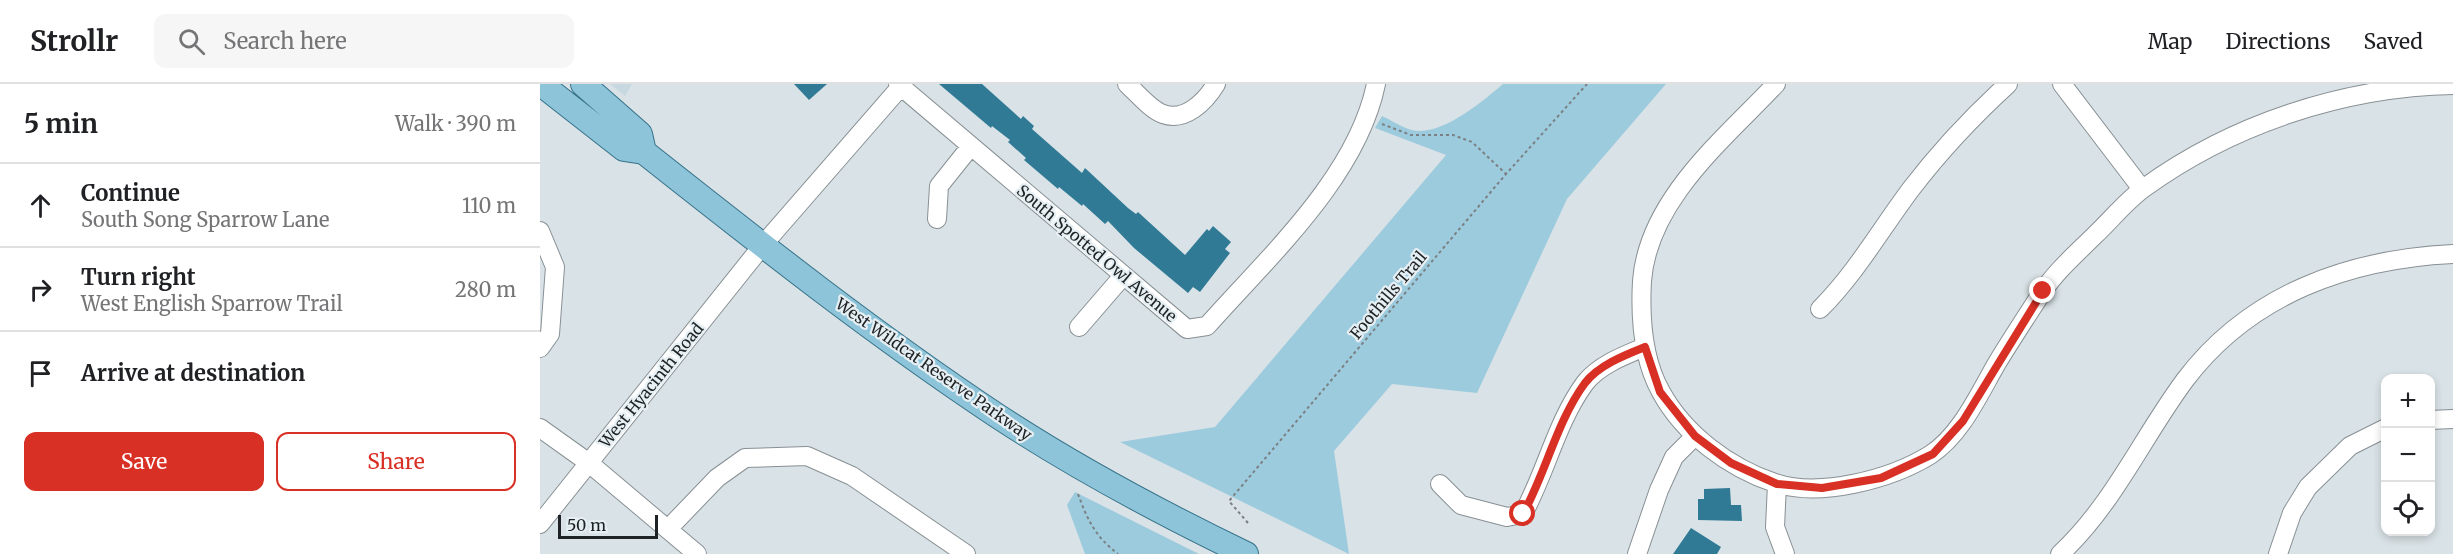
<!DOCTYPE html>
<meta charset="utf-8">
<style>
:root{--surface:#fff;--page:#f6f6f6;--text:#202124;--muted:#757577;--line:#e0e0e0;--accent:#d93025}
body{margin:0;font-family:Merriweather,serif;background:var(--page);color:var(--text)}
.controls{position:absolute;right:18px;bottom:18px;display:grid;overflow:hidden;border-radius:12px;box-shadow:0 3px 9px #0003}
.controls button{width:54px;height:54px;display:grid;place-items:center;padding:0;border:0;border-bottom:2px solid var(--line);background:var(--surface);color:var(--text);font:30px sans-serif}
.scale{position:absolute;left:18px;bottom:15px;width:100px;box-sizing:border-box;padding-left:6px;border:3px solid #1f2224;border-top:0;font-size:16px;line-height:21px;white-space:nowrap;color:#1f2224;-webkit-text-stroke:4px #e6eff3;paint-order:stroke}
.stop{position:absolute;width:18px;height:18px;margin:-14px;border:4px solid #d93025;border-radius:50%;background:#fff}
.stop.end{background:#d93025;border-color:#fff;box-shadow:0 2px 6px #0008}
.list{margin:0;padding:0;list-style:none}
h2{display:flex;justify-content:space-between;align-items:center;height:78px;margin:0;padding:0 24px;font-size:26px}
h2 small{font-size:20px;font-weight:400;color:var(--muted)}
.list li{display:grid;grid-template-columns:39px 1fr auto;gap:18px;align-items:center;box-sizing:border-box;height:84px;padding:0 24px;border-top:2px solid var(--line)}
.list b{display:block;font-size:22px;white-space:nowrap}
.list p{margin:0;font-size:20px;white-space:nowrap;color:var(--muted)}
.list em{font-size:20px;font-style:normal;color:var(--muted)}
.actions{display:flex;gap:12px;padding:18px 24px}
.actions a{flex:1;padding:14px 0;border:2px solid var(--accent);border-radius:12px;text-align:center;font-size:21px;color:var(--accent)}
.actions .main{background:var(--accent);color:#fff}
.icon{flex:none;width:33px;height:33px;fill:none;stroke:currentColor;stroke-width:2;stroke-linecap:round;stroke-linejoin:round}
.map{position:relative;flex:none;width:1913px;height:470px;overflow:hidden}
header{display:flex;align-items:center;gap:36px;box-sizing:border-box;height:84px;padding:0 30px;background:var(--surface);border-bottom:2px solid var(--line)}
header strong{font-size:28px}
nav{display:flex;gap:33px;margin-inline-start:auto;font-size:21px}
.search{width:420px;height:54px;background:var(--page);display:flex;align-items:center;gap:15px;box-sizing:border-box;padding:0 21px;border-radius:12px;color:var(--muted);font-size:22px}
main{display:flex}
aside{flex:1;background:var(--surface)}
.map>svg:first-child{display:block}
</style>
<header>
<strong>Strollr</strong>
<div class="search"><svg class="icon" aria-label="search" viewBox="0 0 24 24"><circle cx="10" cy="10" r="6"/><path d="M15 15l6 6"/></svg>Search here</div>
<nav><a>Map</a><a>Directions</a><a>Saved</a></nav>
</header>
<main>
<aside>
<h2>5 min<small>Walk · 390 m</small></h2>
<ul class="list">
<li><svg class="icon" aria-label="ahead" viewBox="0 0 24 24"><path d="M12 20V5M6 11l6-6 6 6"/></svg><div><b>Continue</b><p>South Song Sparrow Lane</p></div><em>110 m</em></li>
<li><svg class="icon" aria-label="right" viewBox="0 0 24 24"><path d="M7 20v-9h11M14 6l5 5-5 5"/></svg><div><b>Turn right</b><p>West English Sparrow Trail</p></div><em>280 m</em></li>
<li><svg class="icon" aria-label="arrive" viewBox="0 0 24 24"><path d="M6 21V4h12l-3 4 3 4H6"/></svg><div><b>Arrive at destination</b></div></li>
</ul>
<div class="actions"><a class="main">Save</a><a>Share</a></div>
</aside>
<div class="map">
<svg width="1913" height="470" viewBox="0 0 1913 470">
<rect width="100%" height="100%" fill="#d9e2e6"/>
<path fill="#c7d8e0" d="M 70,0 L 92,0 L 85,12 Z"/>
<path fill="#9dcbde" d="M 963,0 L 1126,0 L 1027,115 L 937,309 L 852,300 L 794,367 L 809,470 L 580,358 L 675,343 L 906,71 L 835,44 L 842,32 C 851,36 863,44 872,46 C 901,53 943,17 963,0 Z
M 535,408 L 659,470 L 545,470 L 527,421 Z"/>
<path fill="#307a95" d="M 254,0 L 287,0 L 269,16 Z
M 399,0 L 442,0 L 481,35 L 483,32 L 494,42 L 492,45 L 542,89 L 545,84 L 588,124 L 596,130 L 598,128 L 645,171 L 667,145 L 669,147 L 673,142 L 691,158 L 685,165 L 690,169 L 660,208 L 653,203 L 648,209 L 594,164 L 568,137 L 565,140 L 543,120 L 542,122 L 519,103 L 518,105 L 484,76 L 486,74 L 468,58 L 470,56 L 452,42 L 451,44 Z
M 1190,404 L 1191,421 L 1201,421 L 1202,437 L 1158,436 L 1158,415 L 1164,415 L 1164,405 Z
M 1151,444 L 1181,463 L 1177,470 L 1133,470 Z"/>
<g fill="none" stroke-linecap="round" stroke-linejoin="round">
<g stroke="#889094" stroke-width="20">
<path id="minor" d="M 358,0 L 647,245 L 667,242 C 728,173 817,93 836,0
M 587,0 C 597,9 611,26 623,30 C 645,38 665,18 676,0
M 1236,0 C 1184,55 1108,116 1102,197 C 1100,233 1103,276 1121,308 C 1144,350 1189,384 1235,399 C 1280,414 1351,395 1390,371 C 1421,351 1439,310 1457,279 C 1471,256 1486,233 1501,210 C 1515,188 1537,169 1555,151 C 1571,136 1586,117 1604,104 C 1692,40 1804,3 1913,1
M 1522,0 L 1602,105
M 397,135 L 399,102 L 431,62
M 0,147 L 15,183 L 10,250 L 0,264
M 1280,225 C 1316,189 1341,145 1371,105 C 1400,67 1433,32 1468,0
M 539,243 L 583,192
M 1890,336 L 1913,335
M 0,344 L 49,379 L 157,470
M 900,400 L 921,421 L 967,433 L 983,430 C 1006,388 1017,337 1045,299 C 1059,281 1085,271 1105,263
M 1237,400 L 1235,443 L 1245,470
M 0,440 L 222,162 L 363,0
M 128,445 L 177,394 L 205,374 L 267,372 L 312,392 L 426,470
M 1097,470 L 1119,406 L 1134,373 L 1155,352
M 1520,470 C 1573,421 1602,354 1645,296 C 1710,210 1809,175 1913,170
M 1738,470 L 1752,429 L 1768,403 L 1810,362 L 1846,344"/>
</g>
<g stroke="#357289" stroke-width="26">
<path id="major" d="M 1,0 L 84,65 L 104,68 C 219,159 334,250 456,331 C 535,383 621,429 706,470
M 43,0 L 100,50 L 104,68"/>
</g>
<path stroke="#7a8083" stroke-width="2" stroke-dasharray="3 3" stroke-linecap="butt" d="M 842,40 L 871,51 L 913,51 L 932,58 L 966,90
M 538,410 C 548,437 555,452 578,470
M 708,439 L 689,417 L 966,90 L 1047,0"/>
<use href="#minor" stroke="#fff" stroke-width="18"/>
<use href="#major" stroke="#8dc4d9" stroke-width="24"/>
</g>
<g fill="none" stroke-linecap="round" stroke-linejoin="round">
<path stroke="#d93025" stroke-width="8" d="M 983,430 C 1006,388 1017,337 1045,299 C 1059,281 1085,271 1105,263 L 1120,308 L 1155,352 L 1191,379 L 1237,400 L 1282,404 L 1341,394 L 1393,370 L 1423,337 L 1503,207"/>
</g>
<g text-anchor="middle" stroke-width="4.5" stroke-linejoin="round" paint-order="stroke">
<g font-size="16" fill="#1f2224" stroke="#e6eff3">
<text transform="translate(557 169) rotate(40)" y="6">South Spotted Owl Avenue</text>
<text transform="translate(848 211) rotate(-50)" y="6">Foothills Trail</text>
<text transform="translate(394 285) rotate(35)" y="6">West Wildcat Reserve Parkway</text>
<text transform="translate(111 301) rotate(-51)" y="6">West Hyacinth Road</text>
</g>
</g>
</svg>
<div class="controls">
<button>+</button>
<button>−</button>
<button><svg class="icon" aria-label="locate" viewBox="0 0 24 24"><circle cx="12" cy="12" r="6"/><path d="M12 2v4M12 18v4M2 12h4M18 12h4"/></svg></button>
</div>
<div class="scale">50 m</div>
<div class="stop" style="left:983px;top:430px"></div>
<div class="stop end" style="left:1503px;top:207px"></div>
</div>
</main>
